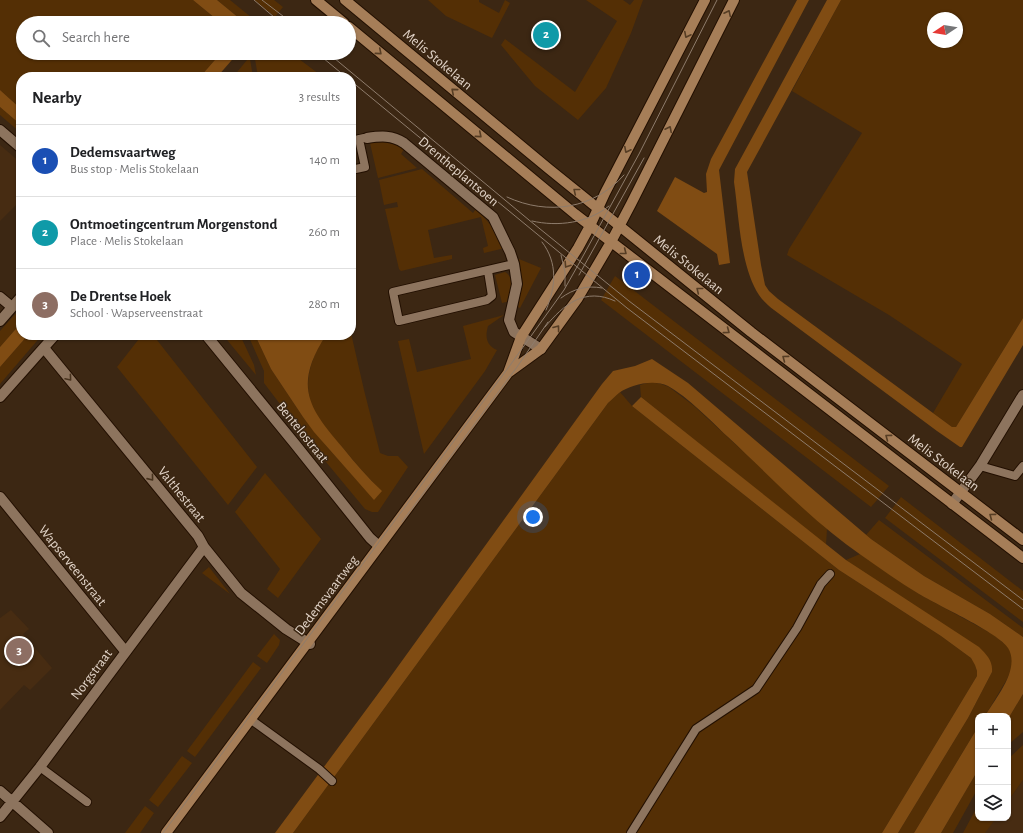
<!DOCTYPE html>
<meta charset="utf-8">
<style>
:root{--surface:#fff;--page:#f2f2f2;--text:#202124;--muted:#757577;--line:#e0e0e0;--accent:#5a6386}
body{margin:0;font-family:"Alegreya Sans",sans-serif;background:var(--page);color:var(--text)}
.controls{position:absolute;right:12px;bottom:12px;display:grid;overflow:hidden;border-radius:8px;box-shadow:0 1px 3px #0004}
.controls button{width:36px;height:36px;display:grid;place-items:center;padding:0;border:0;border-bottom:1px solid var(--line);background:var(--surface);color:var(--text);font:20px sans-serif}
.compass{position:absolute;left:927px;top:12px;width:36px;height:36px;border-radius:50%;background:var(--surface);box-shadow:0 1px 3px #0004;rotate:258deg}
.you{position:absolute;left:533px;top:517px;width:14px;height:14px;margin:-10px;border:3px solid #fff;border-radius:50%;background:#1a73e8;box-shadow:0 0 0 6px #1a73e833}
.badge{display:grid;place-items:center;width:26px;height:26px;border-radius:50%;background:var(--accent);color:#fff;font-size:13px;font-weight:700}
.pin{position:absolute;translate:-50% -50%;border:2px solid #fff;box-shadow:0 1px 4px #0006}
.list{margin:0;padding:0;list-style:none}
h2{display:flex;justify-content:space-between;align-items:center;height:52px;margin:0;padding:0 16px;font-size:17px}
h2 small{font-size:13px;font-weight:400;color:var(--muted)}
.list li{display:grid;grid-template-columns:26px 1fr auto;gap:12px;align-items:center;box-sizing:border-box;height:72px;padding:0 16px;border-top:1px solid var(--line)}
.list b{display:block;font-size:15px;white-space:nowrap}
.list p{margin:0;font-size:13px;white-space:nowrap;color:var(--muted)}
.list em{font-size:13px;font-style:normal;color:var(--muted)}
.icon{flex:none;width:22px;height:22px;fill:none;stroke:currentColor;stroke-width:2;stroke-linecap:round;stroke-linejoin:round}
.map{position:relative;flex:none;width:1023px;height:833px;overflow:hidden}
.search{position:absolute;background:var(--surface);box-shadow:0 1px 3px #0004;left:16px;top:16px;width:340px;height:44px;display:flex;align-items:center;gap:10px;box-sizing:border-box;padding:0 14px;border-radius:22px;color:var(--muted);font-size:15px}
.panel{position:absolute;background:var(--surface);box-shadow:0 1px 3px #0004;left:16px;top:72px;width:340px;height:268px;border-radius:16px}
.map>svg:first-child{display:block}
</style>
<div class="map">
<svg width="1023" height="833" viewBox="0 0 1023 833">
<rect width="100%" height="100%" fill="#3c2713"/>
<path fill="#472c12" d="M 0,145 L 21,163 L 21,200 L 0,221 Z
M 11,610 L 29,629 L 23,634 L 52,668 L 30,690 L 24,685 L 0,710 L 0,618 Z
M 1023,780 L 1023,833 L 984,833 L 995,818 L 1008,818 L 1008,801 Z"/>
<path fill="#542f05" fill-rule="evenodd" d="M 0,0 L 193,0 L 221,23 L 23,23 L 23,53 L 221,53 L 200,77 L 21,77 L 21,109 L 0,90 Z
M 217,0 L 230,0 L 258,23 L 245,23 Z
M 254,0 L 274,0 L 283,7 L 275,17 Z
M 428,0 L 479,0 L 479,2 L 499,13 L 505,0 L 510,3 L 492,38 L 446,16 Z
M 586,0 L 623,0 L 630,5 L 634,0 L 643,0 L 631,33 L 606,88 L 578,120 L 535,86 L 501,45 L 505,39 L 575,92 L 617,21 Z
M 841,0 L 1023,0 L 1023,318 L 956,427 L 952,427 L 933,413 L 962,364 L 889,315 L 787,255 L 789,249 L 862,133 L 792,91 ZM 933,18 L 957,18 L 957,42 L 933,42 Z
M 254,53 L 291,53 L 323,77 L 258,77 Z
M 250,59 L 253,77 L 233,77 L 247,60 Z
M 0,107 L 21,125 L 21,133 L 0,115 Z
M 383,142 L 398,145 L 404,149 L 401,154 L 417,168 L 378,178 L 370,143 Z
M 422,169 L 473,213 L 476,209 C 488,221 498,233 505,248 L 484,253 L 483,248 L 488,246 L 481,217 L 428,230 L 434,258 L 452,255 L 452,259 L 401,271 L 399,269 L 385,209 L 398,207 L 397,202 L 384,205 L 379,180 Z
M 519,259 L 541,268 L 520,308 L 518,307 C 522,290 521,276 519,259 Z
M 505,272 C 515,278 512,291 510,301 L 502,303 L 495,275 Z
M 615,276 L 889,486 L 871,507 L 601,300 Z
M 21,308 L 21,323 L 0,347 L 0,331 Z
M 504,315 L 488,326 C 485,337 486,345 497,350 L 485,371 L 424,454 L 398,341 L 409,339 L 417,372 L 471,359 L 463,326 Z
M 351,333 L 364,390 L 380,453 L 388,456 L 398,456 L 408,467 L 378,512 L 372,512 L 365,509 L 302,433 L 264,383 L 264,371 L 248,335 L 255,335 L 271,369 L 303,417 L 328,448 L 374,499 L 381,491 C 368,477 355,463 343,448 C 336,441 328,433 322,425 C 300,394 306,365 326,335 L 351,335 Z
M 28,335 L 42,335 L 0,384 L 0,367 Z
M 142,335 L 153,335 L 257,467 L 228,505 L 117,367 Z
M 223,335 L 240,335 L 254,365 L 256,375 Z
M 651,382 L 661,384 L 669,387 L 694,406 L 827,529 L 826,545 L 641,397 L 640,385 Z
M 620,392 L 632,406 L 839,570 L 941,636 L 971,658 L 975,664 L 977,671 L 977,676 L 882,833 L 293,833 L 608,403 Z
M 265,473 L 321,539 L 278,598 L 267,589 L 280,569 L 235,512 Z
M 901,497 L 1023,591 L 1023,622 L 885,518 Z
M 879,520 L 1023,628 L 1023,637 L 990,614 L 924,576 L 871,539 L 866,535 Z
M 860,554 L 919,594 L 994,635 L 1008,647 L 1012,655 L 1012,668 L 1007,679 L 985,716 L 978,716 L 978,727 L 914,833 L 898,833 L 968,718 L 992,672 L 846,560 Z
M 209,567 L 230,594 L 202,573 Z
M 274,634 L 280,640 L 279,645 L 267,663 L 257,656 Z
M 253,662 L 261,668 L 195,757 L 187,751 Z
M 1023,694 L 1023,732 L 1008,745 L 1008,719 Z
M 1023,745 L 1023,780 L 1008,801 L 1008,759 Z
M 182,756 L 192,763 L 158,807 L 149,800 Z
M 978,770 L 978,788 L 953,833 L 941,833 Z
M 978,805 L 978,818 L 996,818 L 985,833 L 963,833 Z
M 145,806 L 154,813 L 140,833 L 125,833 Z"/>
<path fill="#804c13" d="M 193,0 L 217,0 L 245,23 L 221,23 Z
M 797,0 L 809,0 L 719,170 L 730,263 L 719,265 L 717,254 L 657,211 L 675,177 L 704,193 L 707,192 L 706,174 L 711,159 Z
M 827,0 L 841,0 L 747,172 L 761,265 L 765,285 L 769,291 L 778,299 L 952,427 L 956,427 L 1023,318 L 1023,345 L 962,447 L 960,447 L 937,431 L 774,310 C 769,306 763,301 759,295 C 740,266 739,216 734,182 L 735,169 Z
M 221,53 L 238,53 L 217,77 L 200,77 Z
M 0,90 L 21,109 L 21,125 L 0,107 Z
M 21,323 L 21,335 L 28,335 L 0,367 L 0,347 Z
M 255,335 L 276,335 L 279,337 L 286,337 L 288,335 L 326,335 C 294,385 307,407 343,448 C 355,463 368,478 382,491 L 374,500 L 314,432 L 303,417 L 271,369 Z
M 652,359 L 688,383 L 871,539 L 924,576 L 990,614 L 1023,637 L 1023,694 L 1008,719 L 1008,716 L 985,716 C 995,699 1021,669 1008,648 C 999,633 937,605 919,594 C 899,582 880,568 861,555 C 814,523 770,476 728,437 C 711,421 688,397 668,386 C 654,379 631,384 619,393 C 615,396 612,400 608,403 L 293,833 L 275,833 L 386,683 L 602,384 L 613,371 L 635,366 Z
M 641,397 L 846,560 L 979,647 C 987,655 993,661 992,672 L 968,718 L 898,833 L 882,833 L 977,676 L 977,671 L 975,665 L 971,658 L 941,636 L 839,570 L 632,406 Z
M 978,727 L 978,770 L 941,833 L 914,833 Z"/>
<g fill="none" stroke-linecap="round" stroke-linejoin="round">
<g stroke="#220f00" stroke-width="10">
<path id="lane" d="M 351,141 L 364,138
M 351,170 L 365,167 L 359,139
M 488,271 L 492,296 L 487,300 L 399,321 L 393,292 L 514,264
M 980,466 L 1015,476 L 1023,466
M 250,719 L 319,769 L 332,781
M 40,767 L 87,802
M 631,833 L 696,729 L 756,689 L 797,628 L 821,584 L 830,574"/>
</g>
<g stroke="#220f00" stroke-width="12">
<path id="street" d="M 0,130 L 21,148
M 367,138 C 381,136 392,135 404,143 L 493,217 L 510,252 L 514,264 L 517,284 L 509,320 L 514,332 L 541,349
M 0,297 L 12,307
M 0,321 L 21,297
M 206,335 L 295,444 L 370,538 L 379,546
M 44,348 L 198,536 L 204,547 L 241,593 L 286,629 L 310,644
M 0,397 L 55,335
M 0,497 L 125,651
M 952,504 L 980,466 L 1023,395
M 0,791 L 48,833
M 0,817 L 40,767 L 204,547"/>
</g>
<g stroke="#220f00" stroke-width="12">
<path id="secondary" d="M 316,0 L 344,23
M 345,0 L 549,169 L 751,332 L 1023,540
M 349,27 L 575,214 L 1023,558
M 508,373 L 521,337 L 578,248 L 590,226 L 605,193 L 705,0
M 166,833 L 508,373 L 541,349 L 578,298 L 611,242 L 631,204 L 734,0"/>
</g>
<use href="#lane" stroke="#8d745e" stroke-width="8"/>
<use href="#street" stroke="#8d745e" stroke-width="10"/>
<use href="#secondary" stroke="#a67e58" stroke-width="10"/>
<path stroke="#8e7c6c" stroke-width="1" d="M 254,0 L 281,23
M 262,0 L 292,23
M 317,53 L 346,77
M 328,53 L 529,220 L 629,301 L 1023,600
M 351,81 L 627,308 L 1023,609
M 507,197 C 548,216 594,209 624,175
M 532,221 C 558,227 588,223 609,206
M 542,242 C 558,263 556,287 546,310
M 561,255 L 565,272 L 565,286
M 579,275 L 644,158
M 561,298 C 573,289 587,285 602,288
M 545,327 C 564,304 585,287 615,301
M 402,522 L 517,367 L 548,322
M 163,833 L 511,364 L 564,290 L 577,267 L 639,154 L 717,0"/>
</g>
<defs><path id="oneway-chevron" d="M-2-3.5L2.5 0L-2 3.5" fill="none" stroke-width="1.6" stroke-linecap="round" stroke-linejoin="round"/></defs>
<g stroke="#563d24">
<use href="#oneway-chevron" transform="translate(728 13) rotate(-64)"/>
<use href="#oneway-chevron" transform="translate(687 35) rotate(117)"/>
<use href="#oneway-chevron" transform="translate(379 52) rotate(40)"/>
<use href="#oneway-chevron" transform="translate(454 91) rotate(-140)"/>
<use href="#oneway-chevron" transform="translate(669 129) rotate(-63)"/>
<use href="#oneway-chevron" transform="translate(479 135) rotate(40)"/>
<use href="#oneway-chevron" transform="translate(627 150) rotate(117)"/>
<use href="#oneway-chevron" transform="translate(576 191) rotate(-141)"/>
<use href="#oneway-chevron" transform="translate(624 252) rotate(38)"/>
<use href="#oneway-chevron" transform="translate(567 265) rotate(123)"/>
<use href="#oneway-chevron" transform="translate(699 290) rotate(-141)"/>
<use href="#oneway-chevron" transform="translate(557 328) rotate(-53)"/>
<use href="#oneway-chevron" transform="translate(727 331) rotate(37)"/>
<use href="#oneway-chevron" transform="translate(785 358) rotate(-143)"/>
<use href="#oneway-chevron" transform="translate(888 437) rotate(-143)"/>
<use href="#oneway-chevron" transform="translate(992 516) rotate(-143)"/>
</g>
<g stroke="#48331e">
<use href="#oneway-chevron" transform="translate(69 378) rotate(50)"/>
<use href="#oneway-chevron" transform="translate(151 478) rotate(51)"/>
</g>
<g text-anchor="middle" stroke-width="3" stroke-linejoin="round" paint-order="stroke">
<g font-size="14" fill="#e3d5c9" stroke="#3c2713">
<text transform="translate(438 59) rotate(40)" y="5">Melis Stokelaan</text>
<text transform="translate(459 171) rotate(40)" y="5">Drentheplantsoen</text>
<text transform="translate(689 264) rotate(39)" y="5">Melis Stokelaan</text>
<text transform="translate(303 432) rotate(51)" y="5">Bentelostraat</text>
<text transform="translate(944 462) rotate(37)" y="5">Melis Stokelaan</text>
<text transform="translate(182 494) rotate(51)" y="5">Valthestraat</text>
<text transform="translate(73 565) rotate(51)" y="5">Wapserveenstraat</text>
<text transform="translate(326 595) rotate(-53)" y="5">Dedemsvaartweg</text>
<text transform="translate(91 674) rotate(-53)" y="5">Norgstraat</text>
</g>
</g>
</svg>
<div class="controls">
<button>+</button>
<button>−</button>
<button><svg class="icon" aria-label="layers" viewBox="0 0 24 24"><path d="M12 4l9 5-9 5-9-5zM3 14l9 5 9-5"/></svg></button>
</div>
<svg class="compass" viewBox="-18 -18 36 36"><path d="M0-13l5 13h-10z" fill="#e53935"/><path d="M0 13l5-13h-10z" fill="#757577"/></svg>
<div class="you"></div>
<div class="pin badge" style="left:637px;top:275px;background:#1a4fb4">1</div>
<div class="pin badge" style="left:546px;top:35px;background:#0f9aa8">2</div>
<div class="pin badge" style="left:19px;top:651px;background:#8d6e63">3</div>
<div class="search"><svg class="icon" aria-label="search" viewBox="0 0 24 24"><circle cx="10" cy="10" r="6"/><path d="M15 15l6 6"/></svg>Search here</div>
<section class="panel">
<h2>Nearby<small>3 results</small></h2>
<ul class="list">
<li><span class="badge" style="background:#1a4fb4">1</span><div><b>Dedemsvaartweg</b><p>Bus stop · Melis Stokelaan</p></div><em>140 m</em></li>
<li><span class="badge" style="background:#0f9aa8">2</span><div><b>Ontmoetingcentrum Morgenstond</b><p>Place · Melis Stokelaan</p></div><em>260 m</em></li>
<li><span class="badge" style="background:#8d6e63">3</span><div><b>De Drentse Hoek</b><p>School · Wapserveenstraat</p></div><em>280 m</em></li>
</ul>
</section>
</div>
